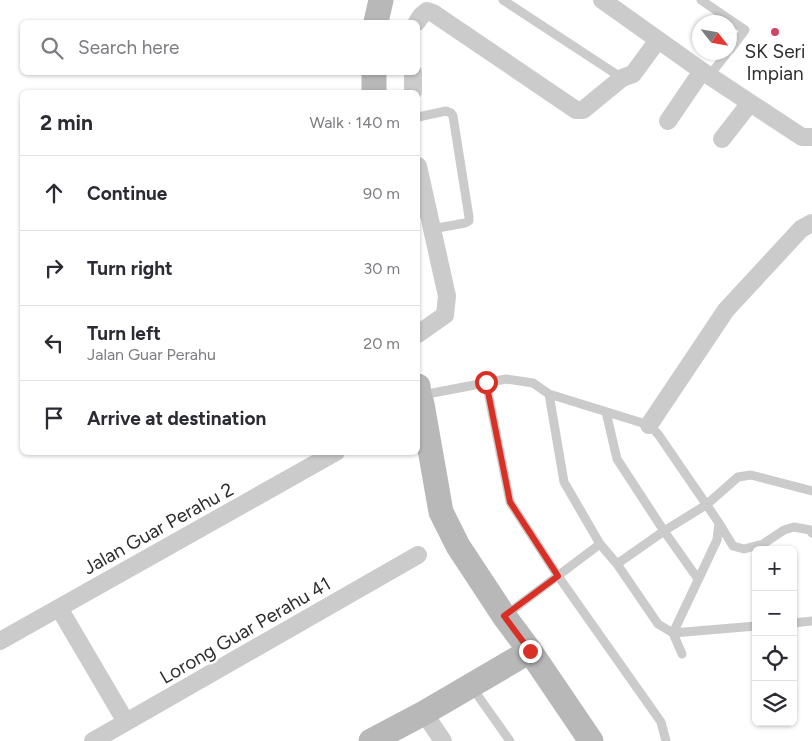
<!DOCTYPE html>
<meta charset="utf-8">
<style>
:root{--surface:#fff;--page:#f7f7f7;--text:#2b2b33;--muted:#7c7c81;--line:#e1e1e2}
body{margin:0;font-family:Figtree,sans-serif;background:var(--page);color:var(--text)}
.controls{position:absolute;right:15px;bottom:15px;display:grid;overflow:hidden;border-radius:8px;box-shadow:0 1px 4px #0004}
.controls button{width:45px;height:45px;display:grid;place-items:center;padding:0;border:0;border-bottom:1px solid var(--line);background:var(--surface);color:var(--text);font:25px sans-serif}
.compass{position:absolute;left:692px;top:15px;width:45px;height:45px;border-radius:50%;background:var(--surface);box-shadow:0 1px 4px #0004;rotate:121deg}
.stop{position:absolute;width:15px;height:15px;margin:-11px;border:4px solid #d93025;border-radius:50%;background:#fff}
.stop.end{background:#d93025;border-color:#fff;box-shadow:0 1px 5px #0008}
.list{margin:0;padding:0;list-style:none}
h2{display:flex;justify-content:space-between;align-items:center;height:65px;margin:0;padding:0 20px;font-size:21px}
h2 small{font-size:16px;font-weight:400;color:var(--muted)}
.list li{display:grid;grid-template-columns:32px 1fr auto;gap:15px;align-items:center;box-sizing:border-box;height:75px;padding:0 20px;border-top:1px solid var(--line)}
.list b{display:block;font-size:19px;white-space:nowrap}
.list p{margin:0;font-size:16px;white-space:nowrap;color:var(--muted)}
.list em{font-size:16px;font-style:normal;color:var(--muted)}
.icon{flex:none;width:28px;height:28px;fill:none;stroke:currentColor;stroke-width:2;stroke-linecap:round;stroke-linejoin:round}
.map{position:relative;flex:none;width:812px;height:741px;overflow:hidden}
.search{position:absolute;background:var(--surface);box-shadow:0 1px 4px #0004;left:20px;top:20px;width:400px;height:55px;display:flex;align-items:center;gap:12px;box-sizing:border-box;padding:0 18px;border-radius:8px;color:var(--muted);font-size:19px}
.panel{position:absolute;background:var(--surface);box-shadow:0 1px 4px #0004;left:20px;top:90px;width:400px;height:365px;border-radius:8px}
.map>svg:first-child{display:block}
</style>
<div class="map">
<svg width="812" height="741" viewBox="0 0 812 741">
<rect width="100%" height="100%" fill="#fff"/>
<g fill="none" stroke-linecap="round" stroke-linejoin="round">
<path stroke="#cbcbcb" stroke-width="9" d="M 503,0 L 622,78
M 701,0 L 745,30 L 730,50
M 709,76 L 728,52
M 418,117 L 446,111 L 451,113 L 453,116 L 469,217 L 469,221 L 465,223 L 432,229
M 486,382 L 510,502 L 558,576 L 661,722 L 666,741
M 549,394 L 649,425 L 658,434 L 719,523 L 733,546 L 744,549 L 763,544 L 784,530 L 794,527 L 810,530 L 812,533
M 422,395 L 506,379 L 533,383 L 549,394 L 564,482 L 600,544 L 617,564 L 658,624 L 673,633 L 682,654
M 606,412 L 617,459 L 664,531 L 698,579
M 617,564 L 664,531 L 706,505 L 738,477 L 751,475 L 812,491
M 506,615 L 600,544
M 793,623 L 812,621
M 673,633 L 717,540 L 719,523
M 673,633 L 756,626
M 471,686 L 510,741"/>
<path stroke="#cbcbcb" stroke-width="18" d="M 602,0 L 702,71 L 802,137 L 812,137
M 417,22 L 421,16 L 427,11 L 433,13 L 576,110 L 583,110 L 622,78 L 633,74 L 658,40
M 413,92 L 413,72
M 668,121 L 702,71
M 722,139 L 750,103
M 418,166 L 447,296 L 445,315 L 418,334
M 649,425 L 726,310 L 801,229 L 812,223
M 59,608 L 126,722
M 0,641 L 336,452
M 424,713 L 443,741
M 93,741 L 418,555"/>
<path stroke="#b8b8b8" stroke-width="25" d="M 376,22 L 381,0
M 374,92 L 374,72
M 418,386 L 419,395 L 422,404 L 441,512 L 458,546 L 504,616 L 530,651 L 591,741
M 371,741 L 424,713 L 530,651"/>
</g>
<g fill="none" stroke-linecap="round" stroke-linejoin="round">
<path stroke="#d93025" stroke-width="6" d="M 486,382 L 510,502 L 558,576 L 504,616 L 530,651"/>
</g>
<circle fill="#d14461" stroke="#fff" stroke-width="2" cx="775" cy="32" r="5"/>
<g text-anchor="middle" stroke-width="5" stroke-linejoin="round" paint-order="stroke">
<g font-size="19" fill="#2e2e2e" stroke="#fff">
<text x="775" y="58">SK Seri<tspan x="775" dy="22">Impian</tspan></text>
</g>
<g font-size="19" fill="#2e2e2e" stroke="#fff">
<text transform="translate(158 528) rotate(-29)" y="7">Jalan Guar Perahu 2</text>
<text transform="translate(245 630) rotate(-30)" y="7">Lorong Guar Perahu 41</text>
</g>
</g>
</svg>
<div class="controls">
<button>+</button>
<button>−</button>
<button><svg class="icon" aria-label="locate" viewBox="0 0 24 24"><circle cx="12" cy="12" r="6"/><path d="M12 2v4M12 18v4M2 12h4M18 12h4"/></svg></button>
<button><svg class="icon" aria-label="layers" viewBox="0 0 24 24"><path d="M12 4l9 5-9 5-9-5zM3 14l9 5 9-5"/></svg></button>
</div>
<svg class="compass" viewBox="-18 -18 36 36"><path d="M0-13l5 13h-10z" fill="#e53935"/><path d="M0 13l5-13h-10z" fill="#7c7c81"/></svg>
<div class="stop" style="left:486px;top:382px"></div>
<div class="stop end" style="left:530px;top:651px"></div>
<div class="search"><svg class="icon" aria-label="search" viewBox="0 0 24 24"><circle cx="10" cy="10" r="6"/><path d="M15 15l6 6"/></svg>Search here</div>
<section class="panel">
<h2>2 min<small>Walk · 140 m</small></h2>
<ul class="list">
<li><svg class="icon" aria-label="ahead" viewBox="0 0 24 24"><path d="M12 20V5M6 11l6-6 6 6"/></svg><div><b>Continue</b></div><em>90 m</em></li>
<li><svg class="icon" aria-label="right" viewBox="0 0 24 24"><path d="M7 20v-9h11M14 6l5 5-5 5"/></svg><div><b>Turn right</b></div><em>30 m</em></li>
<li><svg class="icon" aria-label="left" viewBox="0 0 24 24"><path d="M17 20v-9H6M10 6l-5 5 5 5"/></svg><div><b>Turn left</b><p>Jalan Guar Perahu</p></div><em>20 m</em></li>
<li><svg class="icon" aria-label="arrive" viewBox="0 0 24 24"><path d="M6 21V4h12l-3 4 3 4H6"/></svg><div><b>Arrive at destination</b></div></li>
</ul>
</section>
</div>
